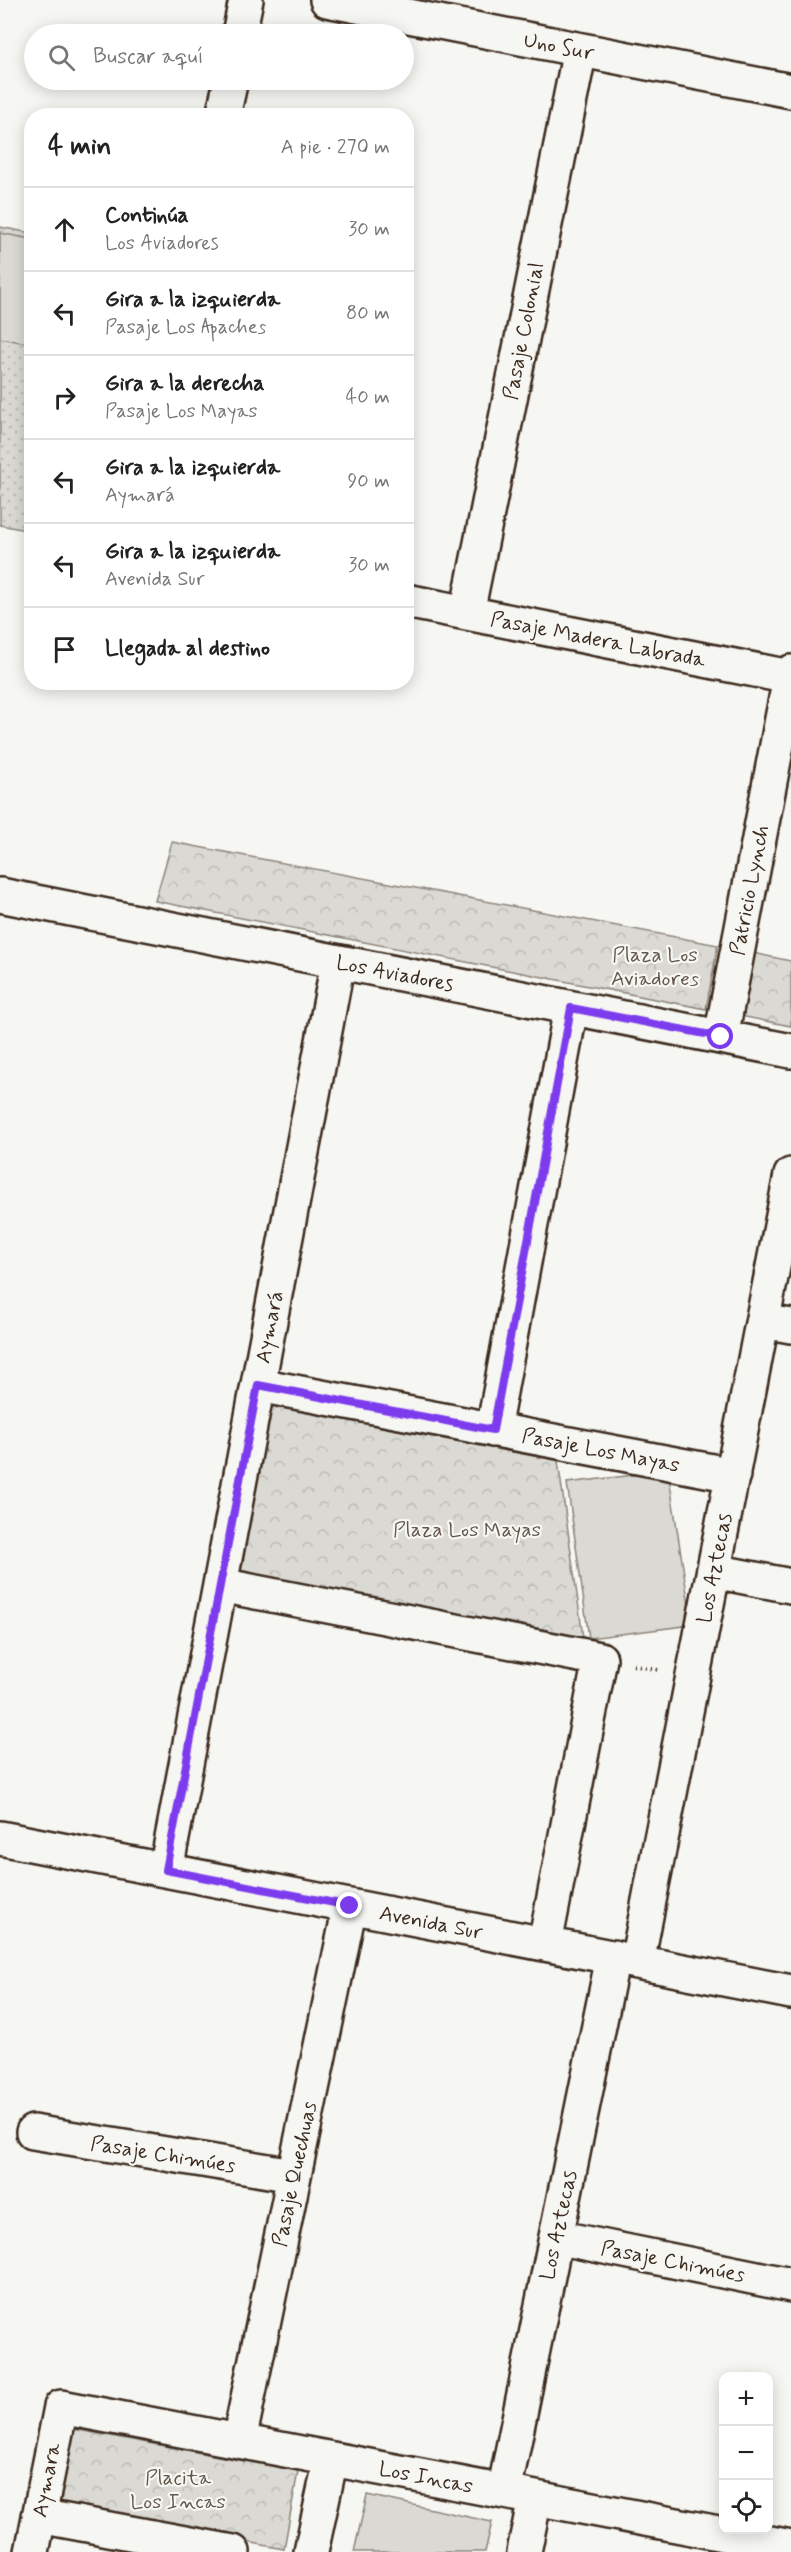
<!DOCTYPE html>
<html lang="es">
<meta charset="utf-8">
<style>
:root{--surface:#fff;--page:#f2f2f2;--text:#222;--muted:#767676;--line:#e0e0e0}
body{margin:0;font-family:Mynerve,sans-serif;background:var(--page);color:var(--text)}
.controls{position:absolute;right:18px;bottom:18px;display:grid;overflow:hidden;border-radius:12px;box-shadow:0 3px 15px #0003}
.controls button{width:54px;height:54px;display:grid;place-items:center;padding:0;border:0;border-bottom:2px solid var(--line);background:var(--surface);color:var(--text);font:30px sans-serif}
.stop{position:absolute;width:18px;height:18px;margin:-14px;border:4px solid #7c3aed;border-radius:50%;background:#fff}
.stop.end{background:#7c3aed;border-color:#fff;box-shadow:0 2px 6px #0008}
.list{margin:0;padding:0;list-style:none}
h2{display:flex;justify-content:space-between;align-items:center;height:78px;margin:0;padding:0 24px;font-size:26px}
h2 small{font-size:20px;font-weight:400;color:var(--muted)}
.list li{display:grid;grid-template-columns:39px 1fr auto;gap:18px;align-items:center;box-sizing:border-box;height:84px;padding:0 24px;border-top:2px solid var(--line)}
.list b{display:block;font-size:22px;white-space:nowrap}
.list p{margin:0;font-size:20px;white-space:nowrap;color:var(--muted)}
.list em{font-size:20px;font-style:normal;color:var(--muted)}
.icon{flex:none;width:33px;height:33px;fill:none;stroke:currentColor;stroke-width:2;stroke-linecap:round;stroke-linejoin:round}
.map{position:relative;flex:none;width:791px;height:2552px;overflow:hidden}
.search{position:absolute;background:var(--surface);box-shadow:0 3px 15px #0003;left:24px;top:24px;width:390px;height:66px;display:flex;align-items:center;gap:15px;box-sizing:border-box;padding:0 21px;border-radius:33px;color:var(--muted);font-size:22px}
.panel{position:absolute;background:var(--surface);box-shadow:0 3px 15px #0003;left:24px;top:108px;width:390px;height:582px;border-radius:24px}
.map>svg:first-child{display:block}
</style>
<div class="map">
<svg width="791" height="2552" viewBox="0 0 791 2552">
<defs>
<pattern id="grass-dots" width="8" height="8" patternUnits="userSpaceOnUse" patternTransform="scale(1.5)"><rect width="8" height="8" fill="#dad9d3"/><path d="M2 2h.1M6 6h.1" fill="none" stroke="#bcbab5" stroke-width="1.8" stroke-linecap="round"/></pattern>
<pattern id="forest-crowns" width="20" height="18" patternUnits="userSpaceOnUse" patternTransform="scale(1.5)"><rect width="20" height="18" fill="#dad9d3"/><path d="M2 6a3 3 0 1 1 6 0M12 15a3 3 0 1 1 6 0" fill="none" stroke="#bcbab5"/></pattern>
</defs>
<rect width="100%" height="100%" fill="#f6f6f2"/>
<filter id="ink" filterUnits="userSpaceOnUse"><feTurbulence type="fractalNoise" baseFrequency=".0167" numOctaves="2"/><feDisplacementMap in="SourceGraphic" scale="12" xChannelSelector="R" yChannelSelector="G"/><feConvolveMatrix kernelMatrix="1 2 1 2 8 2 1 2 1" color-interpolation-filters="sRGB"/></filter>
<g filter="url(#ink)">
<path fill="url(#grass-dots)" stroke="#8a8278" stroke-width="1.5" d="M 0,227 L 31,233 L 31,531 L 0,525 Z"/>
<path fill="url(#forest-crowns)" stroke="#8a8278" stroke-width="1.5" d="M 172,842 L 718,945 L 706,1009 L 155,901 Z
M 753,953 L 791,961 L 791,1026 L 740,1016 Z
M 263,1392 L 556,1447 L 585,1651 L 227,1580 Z
M 73,2429 L 298,2471 L 284,2549 L 58,2506 Z"/>
<path fill="#dad9d3" stroke="#8a8278" stroke-width="1.5" d="M 0,233 L 31,239 L 31,344 L 0,338 Z
M 668,1471 L 692,1625 L 589,1638 L 567,1483 Z
M 367,2495 L 492,2522 L 485,2552 L 354,2552 Z"/>
<g fill="none" stroke-linecap="round" stroke-linejoin="round">
<g stroke="#3b2a1e" stroke-width="38">
<path id="minor" d="M 327,0 L 791,91
M 239,34 L 246,0
M 223,116 L 231,80
M 406,601 L 790,677
M 467,613 L 580,50
M 0,895 L 791,1051
M 721,1037 L 791,672
M 763,1321 L 791,1326
M 258,1385 L 733,1475
M 493,1430 L 571,1008
M 714,1571 L 791,1586
M 220,1585 L 600,1659 L 545,1944
M 0,1838 L 791,1992
M 166,1870 L 338,962
M 637,1962 L 791,1175
M 33,2132 L 293,2175
M 556,2237 L 791,2285
M 239,2441 L 350,1906
M 504,2492 L 613,1957
M 39,2516 L 233,2552
M 32,2552 L 61,2407 L 791,2547
M 311,2552 L 331,2459
M 524,2552 L 535,2498"/>
</g>
<path stroke="#3b2a1e" stroke-width="4" stroke-dasharray="1.5 4.5" stroke-linecap="butt" d="M 633,1665 L 658,1670"/>
<use href="#minor" stroke="#f6f6f2" stroke-width="33"/>
</g>
</g>
<g fill="none" stroke-linecap="round" stroke-linejoin="round" filter="url(#ink)">
<path stroke="#7c3aed" stroke-width="8" d="M 350,1906 L 166,1870 L 258,1385 L 493,1430 L 571,1008 L 721,1037"/>
</g>
<g text-anchor="middle" stroke-width="4.5" stroke-linejoin="round" paint-order="stroke">
<g font-size="21" fill="#3b2a1e" stroke="#f6f6f2">
<text transform="translate(559 46) rotate(11)" y="7">Uno Sur</text>
<text transform="translate(523 331) rotate(-79)" y="7">Pasaje Colonial</text>
<text transform="translate(598 639) rotate(11)" y="7">Pasaje Madera Labrada</text>
<text transform="translate(749 890) rotate(-79)" y="7">Patricio Lynch</text>
<text transform="translate(395 973) rotate(11)" y="7">Los Aviadores</text>
<text transform="translate(269 1327) rotate(-79)" y="7">Aymará</text>
<text transform="translate(601 1450) rotate(11)" y="7">Pasaje Los Mayas</text>
<text transform="translate(714 1568) rotate(-79)" y="7">Los Aztecas</text>
<text transform="translate(431 1922) rotate(11)" y="7">Avenida Sur</text>
<text transform="translate(163 2154) rotate(9)" y="7">Pasaje Chimúes</text>
<text transform="translate(294 2174) rotate(-78)" y="7">Pasaje Quechuas</text>
<text transform="translate(558 2225) rotate(-78)" y="7">Los Aztecas</text>
<text transform="translate(673 2261) rotate(11)" y="7">Pasaje Chimúes</text>
<text transform="translate(426 2477) rotate(11)" y="7">Los Incas</text>
<text transform="translate(46 2480) rotate(-79)" y="7">Aymara</text>
</g>
<g font-size="21" fill="#63564b" stroke="#f6f6f2">
<text x="655" y="961">Plaza Los<tspan x="655" dy="24">Aviadores</tspan></text>
<text x="467" y="1536">Plaza Los Mayas</text>
<text x="178" y="2484">Placita<tspan x="178" dy="24">Los Incas</tspan></text>
</g>
</g>
</svg>
<div class="controls">
<button>+</button>
<button>−</button>
<button><svg class="icon" aria-label="locate" viewBox="0 0 24 24"><circle cx="12" cy="12" r="6"/><path d="M12 2v4M12 18v4M2 12h4M18 12h4"/></svg></button>
</div>
<div class="stop" style="left:721px;top:1037px"></div>
<div class="stop end" style="left:350px;top:1906px"></div>
<div class="search"><svg class="icon" aria-label="search" viewBox="0 0 24 24"><circle cx="10" cy="10" r="6"/><path d="M15 15l6 6"/></svg>Buscar aquí</div>
<section class="panel">
<h2>4 min<small>A pie · 270 m</small></h2>
<ul class="list">
<li><svg class="icon" aria-label="ahead" viewBox="0 0 24 24"><path d="M12 20V5M6 11l6-6 6 6"/></svg><div><b>Continúa</b><p>Los Aviadores</p></div><em>30 m</em></li>
<li><svg class="icon" aria-label="left" viewBox="0 0 24 24"><path d="M17 20v-9H6M10 6l-5 5 5 5"/></svg><div><b>Gira a la izquierda</b><p>Pasaje Los Apaches</p></div><em>80 m</em></li>
<li><svg class="icon" aria-label="right" viewBox="0 0 24 24"><path d="M7 20v-9h11M14 6l5 5-5 5"/></svg><div><b>Gira a la derecha</b><p>Pasaje Los Mayas</p></div><em>40 m</em></li>
<li><svg class="icon" aria-label="left" viewBox="0 0 24 24"><path d="M17 20v-9H6M10 6l-5 5 5 5"/></svg><div><b>Gira a la izquierda</b><p>Aymará</p></div><em>90 m</em></li>
<li><svg class="icon" aria-label="left" viewBox="0 0 24 24"><path d="M17 20v-9H6M10 6l-5 5 5 5"/></svg><div><b>Gira a la izquierda</b><p>Avenida Sur</p></div><em>30 m</em></li>
<li><svg class="icon" aria-label="arrive" viewBox="0 0 24 24"><path d="M6 21V4h12l-3 4 3 4H6"/></svg><div><b>Llegada al destino</b></div></li>
</ul>
</section>
</div>
